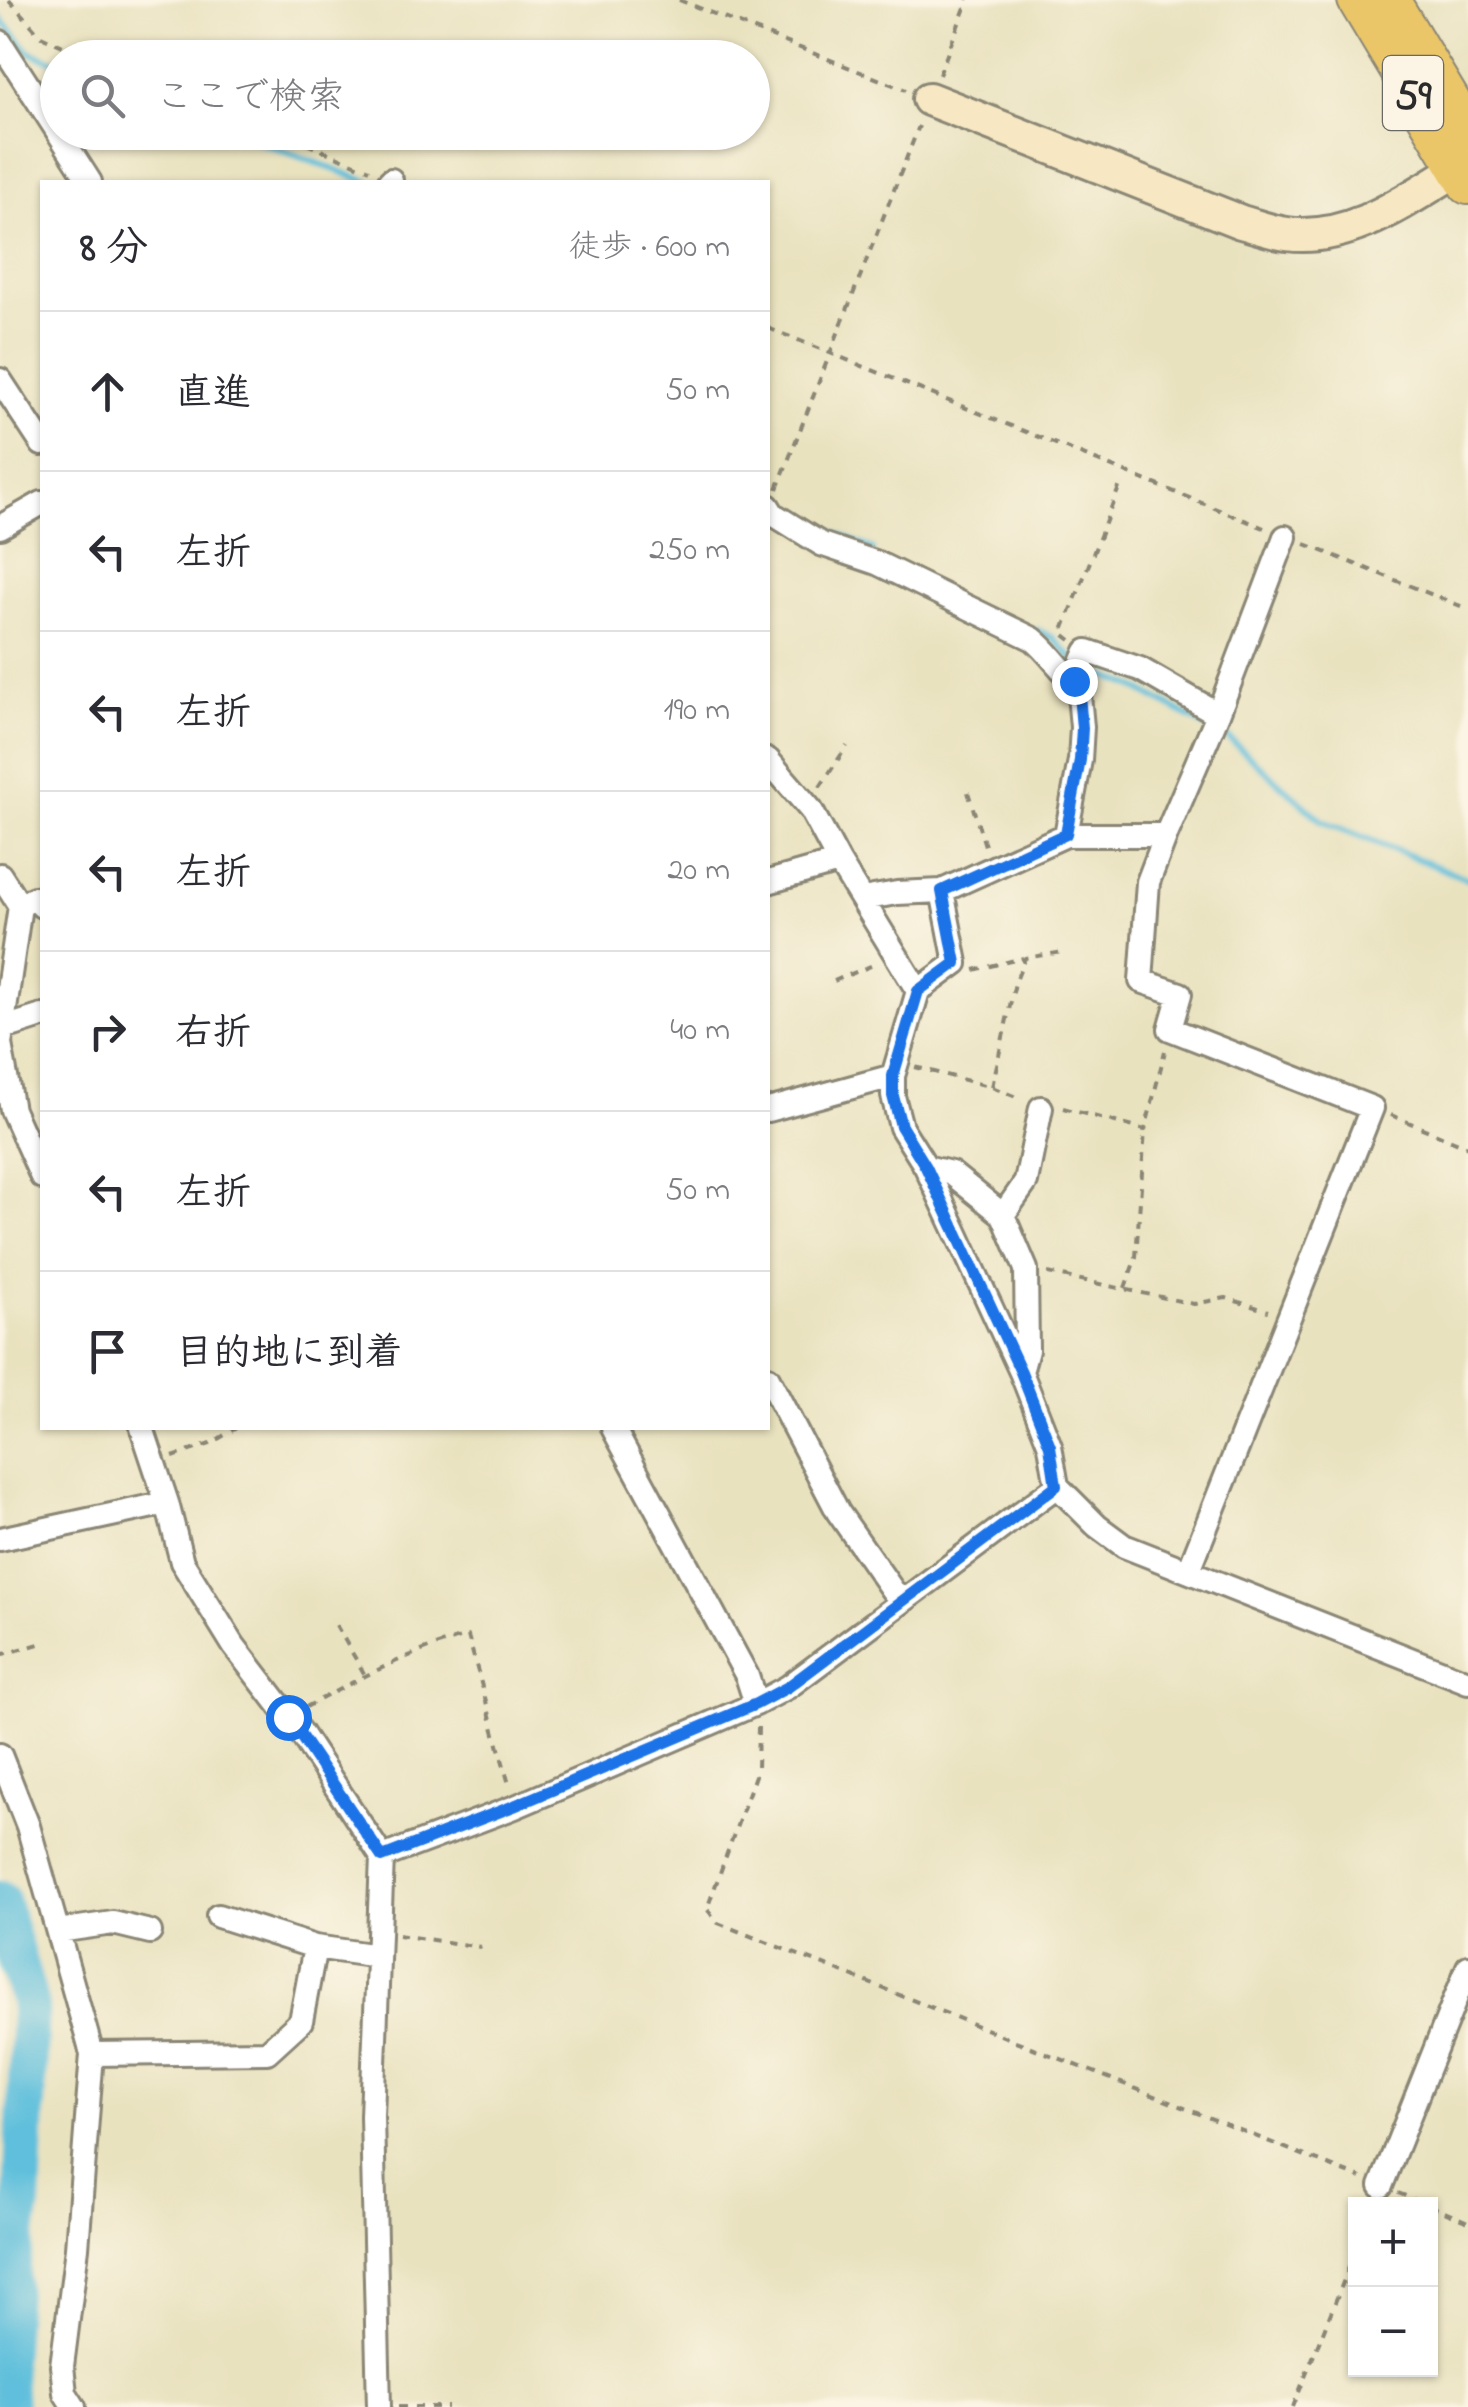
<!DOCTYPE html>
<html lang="ja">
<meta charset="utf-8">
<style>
:root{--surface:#fff;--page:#f7f7f7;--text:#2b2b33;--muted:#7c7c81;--line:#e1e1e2}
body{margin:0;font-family:"Indie Flower","Klee One",sans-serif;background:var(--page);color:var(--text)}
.controls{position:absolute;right:30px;bottom:30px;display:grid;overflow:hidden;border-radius:0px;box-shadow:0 2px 8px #0004}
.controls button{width:90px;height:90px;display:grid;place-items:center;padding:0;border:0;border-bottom:2px solid var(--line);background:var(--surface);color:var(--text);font:50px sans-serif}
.stop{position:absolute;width:30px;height:30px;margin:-22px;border:8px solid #1a73e8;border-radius:50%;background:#fff}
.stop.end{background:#1a73e8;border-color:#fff;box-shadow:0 2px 10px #0008}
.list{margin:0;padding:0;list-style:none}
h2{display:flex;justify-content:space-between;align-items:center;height:130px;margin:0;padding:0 40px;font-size:42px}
h2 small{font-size:32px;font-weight:400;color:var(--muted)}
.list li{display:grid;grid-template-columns:65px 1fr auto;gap:30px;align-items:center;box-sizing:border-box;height:160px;padding:0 40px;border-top:2px solid var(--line)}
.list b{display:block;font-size:38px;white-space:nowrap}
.list em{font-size:32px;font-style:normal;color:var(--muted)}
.icon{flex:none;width:55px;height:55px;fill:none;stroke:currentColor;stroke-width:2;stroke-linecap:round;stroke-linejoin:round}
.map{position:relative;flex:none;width:1468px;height:2407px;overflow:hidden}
.search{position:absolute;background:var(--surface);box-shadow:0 2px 8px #0004;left:40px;top:40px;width:730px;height:110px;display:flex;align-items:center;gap:25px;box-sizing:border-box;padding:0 35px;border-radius:55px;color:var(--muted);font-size:38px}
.panel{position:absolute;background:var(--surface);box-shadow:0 2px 8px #0004;left:40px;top:180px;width:730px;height:1250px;border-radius:0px}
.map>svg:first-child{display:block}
</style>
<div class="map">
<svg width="1468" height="2407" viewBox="0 0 1468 2407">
<rect width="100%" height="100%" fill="#fcf5e5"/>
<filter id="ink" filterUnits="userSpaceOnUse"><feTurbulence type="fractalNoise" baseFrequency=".01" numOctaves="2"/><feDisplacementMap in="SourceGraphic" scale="20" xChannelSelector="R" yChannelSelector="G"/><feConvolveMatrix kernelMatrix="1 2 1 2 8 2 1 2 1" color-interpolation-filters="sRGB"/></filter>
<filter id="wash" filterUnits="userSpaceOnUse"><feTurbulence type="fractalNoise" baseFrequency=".0048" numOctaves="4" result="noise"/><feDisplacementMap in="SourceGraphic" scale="40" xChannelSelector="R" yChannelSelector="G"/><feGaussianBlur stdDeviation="2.25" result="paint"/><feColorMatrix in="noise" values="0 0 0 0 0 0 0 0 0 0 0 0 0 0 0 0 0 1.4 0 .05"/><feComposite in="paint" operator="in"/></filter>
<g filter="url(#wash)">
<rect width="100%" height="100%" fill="#e9e2bf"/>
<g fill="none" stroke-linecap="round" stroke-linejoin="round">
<path stroke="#5ebfdc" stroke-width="6" d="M 0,18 L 29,52 L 58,63
M 232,132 L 369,182
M 773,498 L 813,523 L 873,550
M 1037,630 L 1053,638 L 1071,657 L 1088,669 L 1137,688 L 1207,727
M 1218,732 L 1225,735 L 1322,821 L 1468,879"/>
<path stroke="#5ebfdc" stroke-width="38" d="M 0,1900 L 30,2005 L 22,2203 L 12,2262 L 5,2362 L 8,2407"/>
</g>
</g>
<g filter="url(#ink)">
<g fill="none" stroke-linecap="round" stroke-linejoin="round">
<g stroke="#8a8675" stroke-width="28">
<path id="street" d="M 0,42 L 58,132
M 58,132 L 90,182
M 389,182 L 391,180
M 0,380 L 42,444
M 768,506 L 773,514 L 821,544 L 877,563 L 1033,639 C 1051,653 1060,672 1078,684 L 1082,727 L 1080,760 L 1066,835
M 0,527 L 42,503
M 1074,681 L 1087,651 L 1140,669 L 1218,714
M 768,760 L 811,810 L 839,862 L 918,991
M 1166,835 L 1218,714 L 1285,537
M 0,875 L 20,906 L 0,1044 L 12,1110 L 42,1177
M 768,882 L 839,862
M 862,899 L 897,893 L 942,891
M 20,906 L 34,898 L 42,906
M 3,1026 L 14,1025 L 42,1016
M 768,1110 L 893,1076
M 926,1167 L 951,1173 L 1003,1215 L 1026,1269 L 1027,1350 L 1021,1372
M 1003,1215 L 1026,1182 L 1041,1108
M 768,1378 L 838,1512 L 893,1591 L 904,1600
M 142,1428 L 167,1503 L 182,1562 L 234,1646 L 300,1732 L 382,1857 L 372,2116 L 379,2407
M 613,1428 L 747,1676 L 756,1704
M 0,1539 L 167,1503
M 1189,1570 L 1372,1108 L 1170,1029 L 1180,994 L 1141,981 L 1148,882 L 1166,835 L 1066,835 L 942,891 L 956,963 L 918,991 L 893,1076 L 893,1096 L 901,1127 L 926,1167 L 1021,1372 L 1050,1446 L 1057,1486 L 1097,1526 L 1124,1546 L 1468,1682
M 0,1755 L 28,1826 L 92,2054 L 77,2248 L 62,2366 L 65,2393 L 74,2407
M 382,1857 L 515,1807 L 756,1704 L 788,1687 L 1057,1486
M 218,1916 L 315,1947
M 58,1931 L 113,1923 L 150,1932
M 92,2054 L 267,2052 L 301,2021 L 315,1947 L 378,1956
M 1381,2186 L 1468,1967"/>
</g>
<g stroke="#8a8675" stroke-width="38">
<path id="secondary" d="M 929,99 L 1241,222 C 1256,226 1271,232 1287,234 C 1354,243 1414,194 1468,163"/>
</g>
<g stroke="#8a8675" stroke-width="42">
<path id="primary" d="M 1357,0 L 1468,185
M 1390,0 L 1468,130"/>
</g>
<path stroke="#8a8675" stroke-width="4" stroke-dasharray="8 8" stroke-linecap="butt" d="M 9,0 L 41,36 L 89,58
M 679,0 L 906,90
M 939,75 L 968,0
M 277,132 L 370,170
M 768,328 L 1264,528
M 777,489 L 919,126
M 1305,544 L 1468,609
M 1071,640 L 1062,633 L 1120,485
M 820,787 L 847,746
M 968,792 L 986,849
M 974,970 L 1023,958
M 834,981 L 878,963
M 915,1067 L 992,1087 L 1021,1099
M 992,1087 L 1015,983 L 1025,958 L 1063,952
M 1063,1108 L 1145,1130 L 1165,1051
M 1391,1115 L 1468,1147
M 1048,1273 L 1194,1304 L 1226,1298 L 1268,1311
M 1125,1288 L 1136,1257 L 1145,1130
M 173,1457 L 210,1444 L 236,1428
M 336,1625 L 365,1675
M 0,1655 L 39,1644
M 306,1707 C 358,1679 410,1651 468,1636 L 510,1788
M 758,1727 L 757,1770 L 707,1909 L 718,1923 L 1361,2178
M 398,1935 L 481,1947
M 1398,2193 L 1426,2204
M 1430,2206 L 1468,2222
M 398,2407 L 448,2407
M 1293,2407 L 1356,2250"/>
<use href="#street" stroke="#fff" stroke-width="22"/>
<use href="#secondary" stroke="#f7e8c3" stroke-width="32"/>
<use href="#primary" stroke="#ebc669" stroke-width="38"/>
</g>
</g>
<g fill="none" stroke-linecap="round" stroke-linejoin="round" filter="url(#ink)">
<path stroke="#1a73e8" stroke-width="12" d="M 288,1717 L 382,1857 L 514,1806 L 756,1704 L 788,1687 L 1056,1486 L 1050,1446 L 1021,1372 L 926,1167 L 901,1126 L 893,1096 L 893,1076 L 918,991 L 956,963 L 942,891 L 1066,834 L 1080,760 L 1082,728 L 1078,684 L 1074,681"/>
</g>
<g text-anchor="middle" stroke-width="8" stroke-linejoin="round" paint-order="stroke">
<rect fill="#fcf5e5" stroke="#6a6863" stroke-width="2.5" x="1383" y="56" width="60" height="74" rx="8"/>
<g font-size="42" font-weight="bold" fill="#2b2b2b">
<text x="1413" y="108">59</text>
</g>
</g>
</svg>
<div class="controls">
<button>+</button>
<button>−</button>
</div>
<div class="stop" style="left:288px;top:1717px"></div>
<div class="stop end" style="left:1074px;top:681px"></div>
<div class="search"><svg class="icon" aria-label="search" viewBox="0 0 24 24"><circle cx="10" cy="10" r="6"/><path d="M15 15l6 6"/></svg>ここで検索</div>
<section class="panel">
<h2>8 分<small>徒歩 · 600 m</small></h2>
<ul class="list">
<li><svg class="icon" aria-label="ahead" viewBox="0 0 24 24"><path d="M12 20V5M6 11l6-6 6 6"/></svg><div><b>直進</b></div><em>50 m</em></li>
<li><svg class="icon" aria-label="left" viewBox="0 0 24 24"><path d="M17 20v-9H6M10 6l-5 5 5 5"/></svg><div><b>左折</b></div><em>250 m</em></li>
<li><svg class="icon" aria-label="left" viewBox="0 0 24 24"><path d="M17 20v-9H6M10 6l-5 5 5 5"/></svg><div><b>左折</b></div><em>190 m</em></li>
<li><svg class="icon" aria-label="left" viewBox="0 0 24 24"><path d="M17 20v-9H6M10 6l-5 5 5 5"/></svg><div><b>左折</b></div><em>20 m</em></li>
<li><svg class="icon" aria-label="right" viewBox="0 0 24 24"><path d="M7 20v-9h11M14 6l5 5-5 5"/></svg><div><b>右折</b></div><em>40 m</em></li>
<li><svg class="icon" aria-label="left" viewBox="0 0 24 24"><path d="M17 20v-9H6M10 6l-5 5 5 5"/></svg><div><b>左折</b></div><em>50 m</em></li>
<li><svg class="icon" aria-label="arrive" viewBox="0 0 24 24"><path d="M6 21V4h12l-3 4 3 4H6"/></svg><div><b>目的地に到着</b></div></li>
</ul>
</section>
</div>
